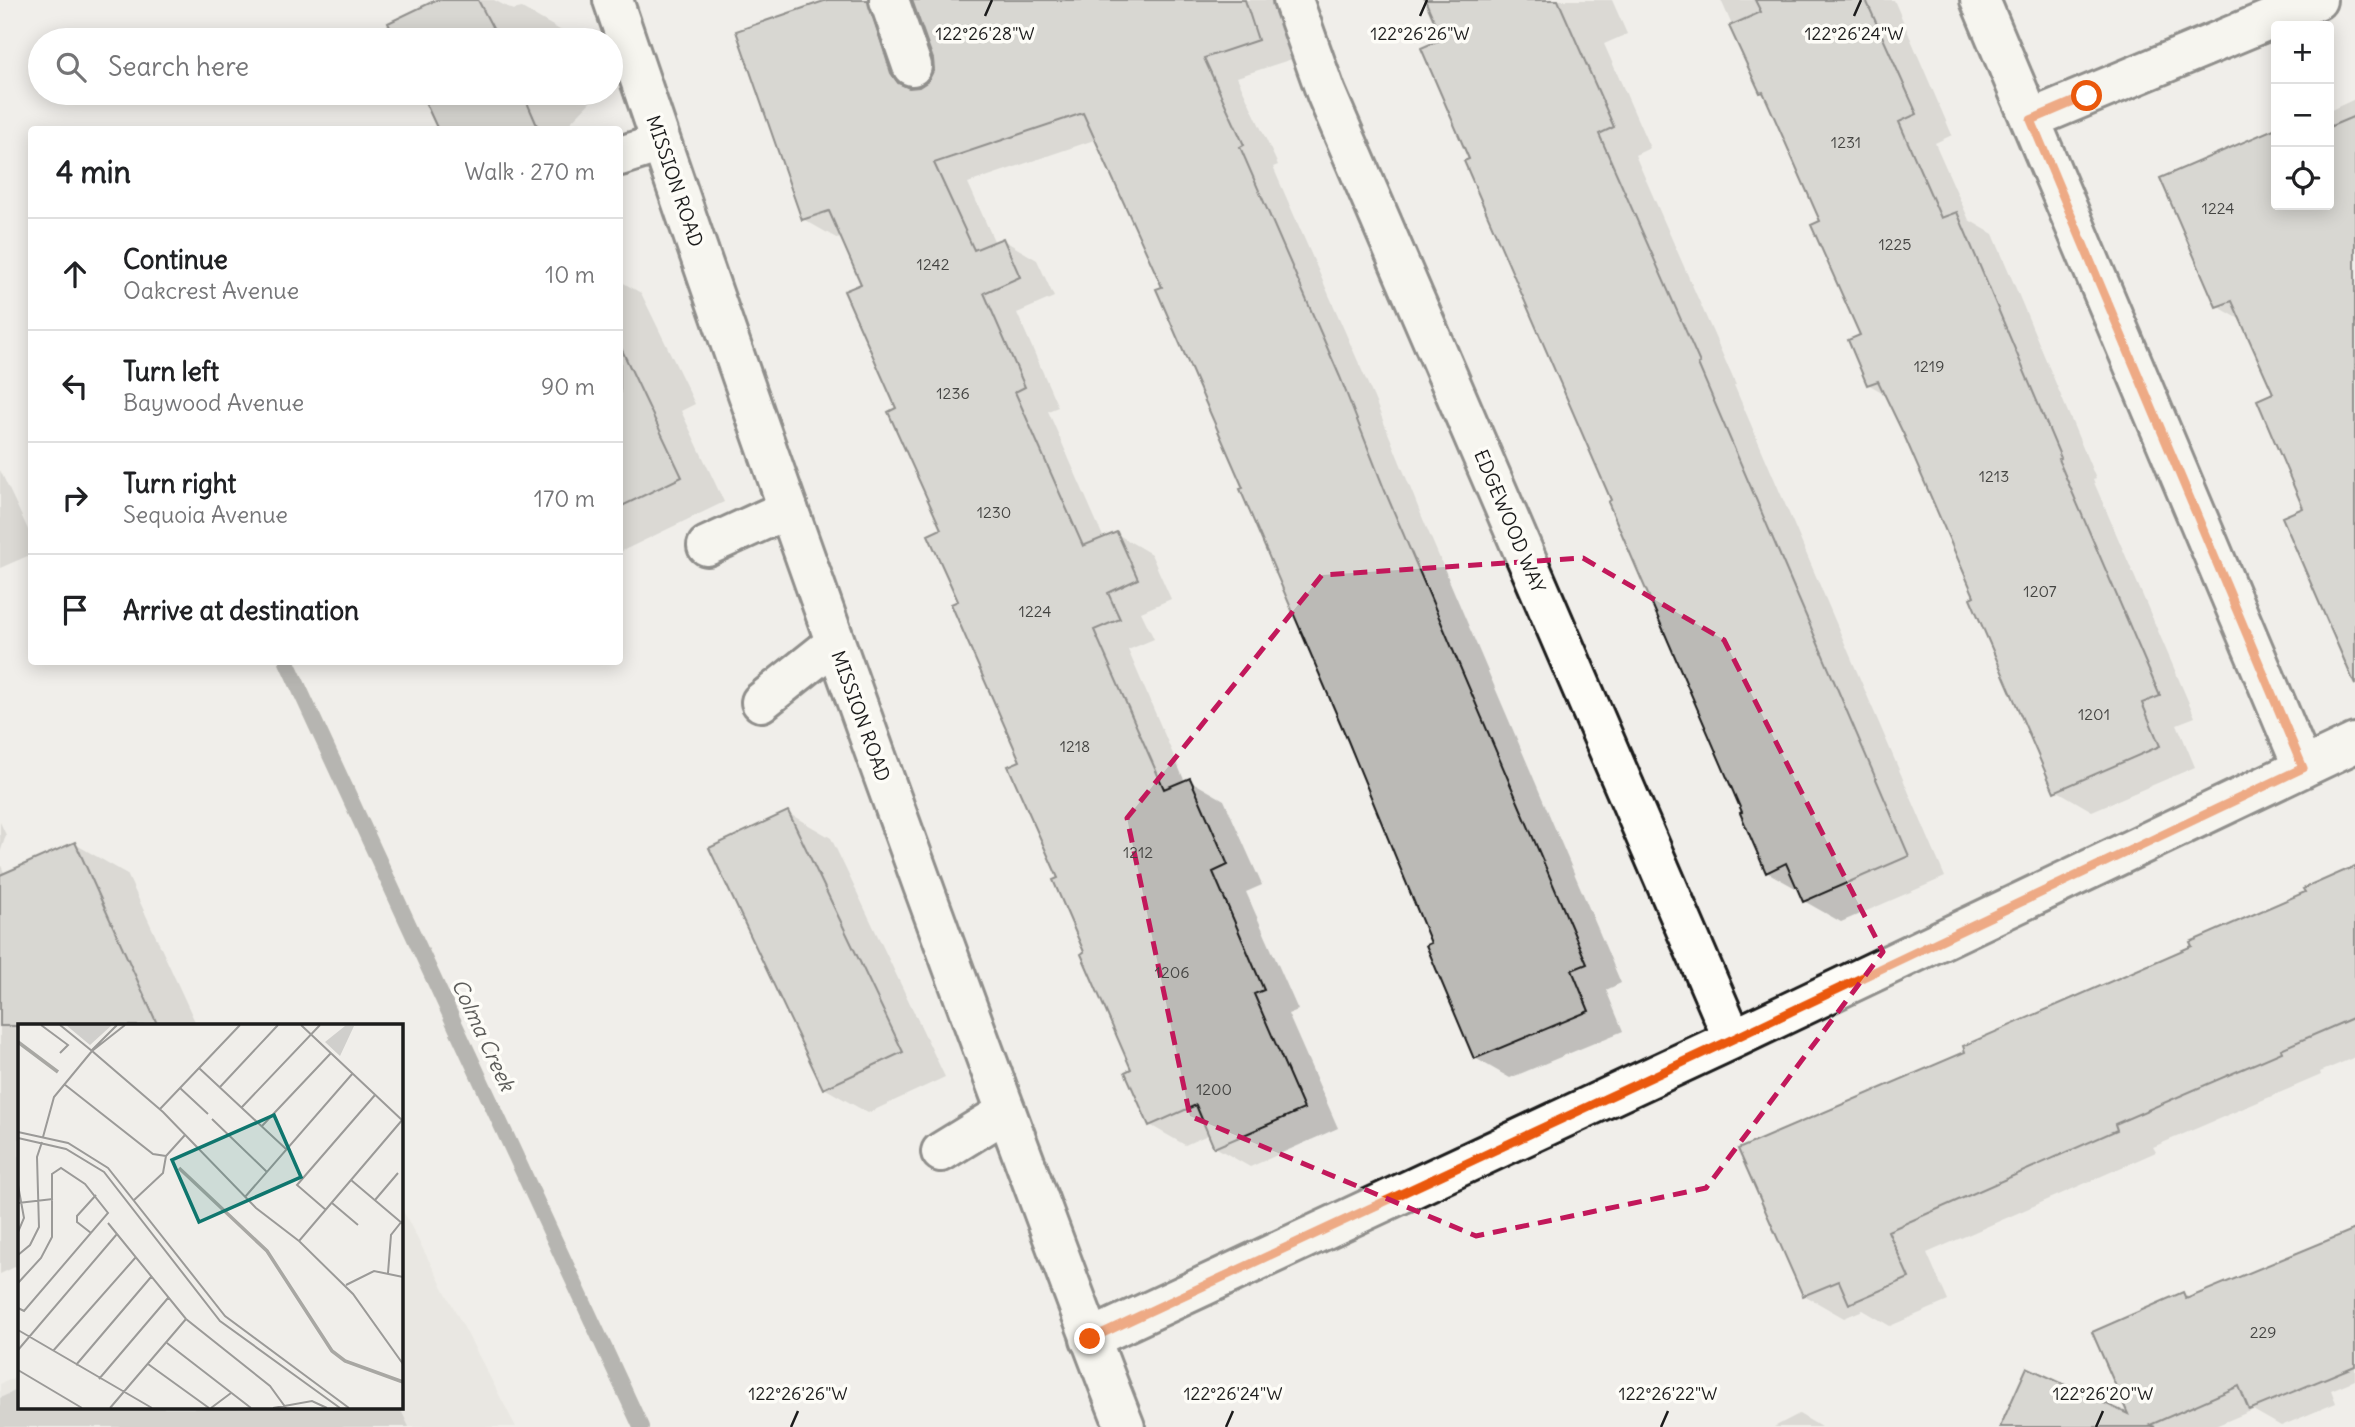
<!DOCTYPE html>
<meta charset="utf-8">
<style>
:root{--surface:#fff;--page:#f6f6f6;--text:#202124;--muted:#757577;--line:#e0e0e0}
body{margin:0;font-family:Delius,sans-serif;background:var(--page);color:var(--text)}
.controls{position:absolute;right:21px;top:21px;display:grid;overflow:hidden;border-radius:7px;box-shadow:0 4px 18px #0003}
.controls button{width:63px;height:63px;display:grid;place-items:center;padding:0;border:0;border-bottom:2px solid var(--line);background:var(--surface);color:var(--text);font:35px sans-serif}
.stop{position:absolute;width:21px;height:21px;margin:-16px;border:5px solid #ea580c;border-radius:50%;background:#fff}
.stop.end{background:#ea580c;border-color:#fff;box-shadow:0 2px 7px #0008}
.list{margin:0;padding:0;list-style:none}
h2{display:flex;justify-content:space-between;align-items:center;height:91px;margin:0;padding:0 28px;font-size:30px}
h2 small{font-size:23px;font-weight:400;color:var(--muted)}
.list li{display:grid;grid-template-columns:46px 1fr auto;gap:21px;align-items:center;box-sizing:border-box;height:112px;padding:0 28px;border-top:2px solid var(--line)}
.list b{display:block;font-size:26px;white-space:nowrap}
.list p{margin:0;font-size:23px;white-space:nowrap;color:var(--muted)}
.list em{font-size:23px;font-style:normal;color:var(--muted)}
.icon{flex:none;width:38px;height:38px;fill:none;stroke:currentColor;stroke-width:2;stroke-linecap:round;stroke-linejoin:round}
.map{position:relative;flex:none;width:2355px;height:1427px;overflow:hidden}
.search{position:absolute;background:var(--surface);box-shadow:0 4px 18px #0003;left:28px;top:28px;width:595px;height:77px;display:flex;align-items:center;gap:18px;box-sizing:border-box;padding:0 24px;border-radius:38px;color:var(--muted);font-size:26px}
.panel{position:absolute;background:var(--surface);box-shadow:0 4px 18px #0003;left:28px;top:126px;width:595px;height:539px;border-radius:7px}
.map>svg:first-child{display:block}
</style>
<div class="map">
<svg width="2355" height="1427" viewBox="0 0 2355 1427">
<rect width="100%" height="100%" fill="#f0eeea"/>
<filter id="ink" filterUnits="userSpaceOnUse"><feTurbulence type="fractalNoise" baseFrequency=".0143" numOctaves="2"/><feDisplacementMap in="SourceGraphic" scale="14" xChannelSelector="R" yChannelSelector="G"/><feConvolveMatrix kernelMatrix="1 2 1 2 8 2 1 2 1" color-interpolation-filters="sRGB"/></filter>
<g filter="url(#ink)">
<path fill="#e0deda" d="M 401,1207 L 516,1427 L 0,1427 L 0,1384 L 19,1376 L 19,1408 L 401,1408 Z"/>
<path fill="#0003" d="M 440,0 L 494,0 L 513,10 L 522,8 L 565,33 L 569,40 L 398,40 L 390,24 Z
M 833,0 L 899,0 L 902,28 L 923,86 L 930,81 L 935,70 L 934,58 L 914,0 L 1273,0 L 1292,59 L 1237,77 L 1278,165 L 1273,167 L 1374,398 L 1420,512 L 1621,983 L 1606,990 L 1623,1031 L 1510,1078 L 1475,1058 L 1433,944 L 1164,287 L 1097,139 L 968,183 L 995,243 L 1003,240 L 1037,260 L 1054,297 L 1017,313 L 1058,407 L 1048,411 L 1104,539 L 1117,534 L 1151,554 L 1171,599 L 1141,612 L 1154,639 L 1128,650 L 1185,782 L 1189,780 L 1224,800 L 1262,885 L 1246,892 L 1298,1010 L 1288,1014 L 1338,1128 L 1250,1167 L 1215,1147 L 1210,1134 L 1185,1145 L 1150,1125 L 1134,1070 L 1060,879 L 1022,762 L 960,601 L 944,530 L 899,409 L 864,285 L 842,237 L 838,239 L 803,219 Z
M 1427,0 L 1612,0 L 1627,34 L 1604,44 L 1650,148 L 1635,155 L 1736,385 L 1734,385 L 1945,877 L 1841,922 L 1804,901 L 1799,890 L 1767,872 L 1472,159 L 1444,39 Z
M 1721,0 L 1894,0 L 1952,135 L 1935,143 L 1969,220 L 1993,234 L 2096,479 L 2093,480 L 2195,717 L 2177,724 L 2195,767 L 2092,811 L 2056,790 L 1976,597 L 1887,395 L 1868,384 L 1862,336 L 1822,222 L 1766,95 L 1761,92 Z
M 423,93 L 593,93 L 595,97 L 568,125 L 570,130 L 440,130 Z
M 2355,99 L 2355,638 L 2305,509 L 2276,394 L 2243,321 L 2217,306 L 2162,179 L 2276,129 L 2276,205 L 2329,205 L 2329,111 Z
M 620,281 L 641,293 L 695,404 L 681,411 L 724,502 L 620,552 Z
M 0,470 L 32,538 L 32,554 L 0,568 Z
M 788,813 L 831,838 L 945,1077 L 868,1113 L 824,1088 Z
M 0,822 L 6,835 L 0,853 Z
M 75,844 L 127,874 L 197,1026 L 19,1026 L 19,1265 L 0,1274 L 0,863 L 5,875 Z
M 2355,868 L 2355,1057 L 2320,1072 L 2321,1075 L 2153,1147 L 2156,1152 L 1927,1253 L 1948,1301 L 1890,1326 L 1863,1310 L 1844,1318 L 1804,1295 L 1968,1053 L 2307,893 Z
M 2355,1230 L 2355,1380 L 2331,1390 L 2336,1403 L 2281,1426 L 2253,1410 L 2213,1427 L 2002,1427 L 2131,1418 L 2183,1294 L 2192,1299 Z
M 19,1389 L 19,1408 L 400,1408 L 409,1427 L 0,1427 L 0,1398 Z
M 1799,1414 L 1821,1427 L 1774,1427 Z"/>
<g fill="none" stroke-linecap="round" stroke-linejoin="round">
<path stroke="#706f6d" stroke-width="16" d="M 287,662 L 641,1427"/>
</g>
<path fill="#bbbab6" stroke="#1c1c1c" stroke-width="2" d="M 436,0 L 478,0 L 499,40 L 396,40 L 388,23 Z
M 827,0 L 868,0 L 891,73 L 898,83 L 909,88 L 919,87 L 928,81 L 934,69 L 933,59 L 912,0 L 1245,0 L 1258,40 L 1204,58 L 1244,145 L 1240,147 L 1340,377 L 1385,491 L 1587,964 L 1572,970 L 1589,1011 L 1474,1059 L 1426,945 L 1431,943 L 1348,741 L 1240,489 L 1243,488 L 1156,289 L 1162,287 L 1083,113 L 934,163 L 974,250 L 1003,238 L 1020,277 L 984,293 L 1025,387 L 1015,392 L 1083,546 L 1117,532 L 1138,579 L 1108,593 L 1120,619 L 1094,630 L 1164,789 L 1190,778 L 1228,865 L 1213,872 L 1264,990 L 1254,994 L 1304,1109 L 1214,1148 L 1196,1105 L 1149,1126 L 1125,1072 L 1131,1069 L 1081,954 L 1084,952 L 1053,880 L 1058,878 L 1008,766 L 1020,761 L 951,604 L 958,601 L 928,535 L 941,529 L 888,412 L 896,408 L 844,291 L 861,284 L 829,211 L 802,220 L 736,31 Z
M 1425,0 L 1558,0 L 1614,127 L 1599,134 L 1700,363 L 1698,364 L 1909,856 L 1803,902 L 1786,863 L 1766,873 L 1740,813 L 1742,812 L 1608,502 L 1611,500 L 1464,161 L 1469,159 L 1421,48 L 1442,39 Z
M 1755,0 L 1866,0 L 1917,114 L 1899,122 L 1941,218 L 1957,212 L 2061,458 L 2058,459 L 2160,696 L 2142,703 L 2160,746 L 2054,792 L 1970,598 L 1974,596 L 1904,435 L 1878,381 L 1867,385 L 1848,340 L 1860,335 L 1811,225 L 1820,221 L 1763,92 L 1760,93 L 1729,26 L 1761,12 Z
M 421,93 L 523,93 L 539,130 L 438,130 Z
M 2355,116 L 2355,685 L 2282,517 L 2303,508 L 2257,400 L 2273,393 L 2232,301 L 2216,307 L 2160,178 L 2276,128 L 2276,205 L 2329,205 L 2329,127 Z
M 620,346 L 682,477 L 620,507 Z
M 788,811 L 903,1052 L 823,1089 L 709,848 Z
M 75,842 L 158,1026 L 0,1026 L 0,875 Z
M 2355,866 L 2355,1017 L 2281,1049 L 2282,1052 L 2115,1124 L 2117,1130 L 1888,1231 L 1909,1278 L 1849,1304 L 1839,1281 L 1803,1296 L 1738,1149 L 1965,1052 L 1963,1046 L 2192,946 L 2190,942 L 2305,892 L 2303,889 Z
M 2355,1229 L 2355,1366 L 2249,1410 L 2239,1386 L 2150,1425 L 2155,1427 L 2000,1427 L 2027,1367 L 2128,1414 L 2092,1332 L 2183,1292 L 2186,1299 Z"/>
<g fill="none" stroke-linecap="round" stroke-linejoin="round">
<g stroke="#1c1c1c" stroke-width="44">
<path id="minor" d="M 889,0 L 912,66
M 1293,0 L 1326,93 L 1733,1039
M 1980,0 L 2303,768
M 2031,119 L 2317,0
M 620,156 L 661,143
M 707,546 L 788,509
M 761,702 L 835,643
M 941,1152 L 1006,1112
M 1090,1339 L 1733,1039 L 2355,743"/>
</g>
<g stroke="#1c1c1c" stroke-width="44">
<path id="major" d="M 613,0 C 738,371 868,740 1004,1106 C 1044,1213 1083,1321 1125,1427"/>
</g>
<use href="#minor" stroke="#fdfcf7" stroke-width="38"/>
<use href="#major" stroke="#fdfcf7" stroke-width="38"/>
</g>
</g>
<g fill="none" stroke-linecap="round" stroke-linejoin="round" filter="url(#ink)">
<path stroke="#ea580c" stroke-width="9" d="M 1090,1339 L 1733,1039 L 2303,768 L 2031,120 L 2087,96"/>
</g>
<path d="M0 0H2355V1427H0ZM 1583,558 L 1724,640 L 1883,952 L 1706,1188 L 1476,1236 L 1190,1116 L 1127,818 L 1322,575 Z" fill="#f0eeea" fill-opacity=".55" fill-rule="evenodd"/>
<path fill="none" stroke="#c2185b" stroke-width="5" stroke-dasharray="14 9" stroke-linejoin="round" d="M 1583,558 L 1724,640 L 1883,952 L 1706,1188 L 1476,1236 L 1190,1116 L 1127,818 L 1322,575 Z"/>
<path fill="none" stroke="#1c1c1c" stroke-width="2.5" d="M 985,16 L 992,0M 1420,16 L 1427,0M 1854,16 L 1861,0M 791,1427 L 798,1411M 1226,1427 L 1233,1411M 1661,1427 L 1668,1411M 2096,1427 L 2103,1411"/>
<g text-anchor="middle" stroke-width="7" stroke-linejoin="round" paint-order="stroke">
<g font-size="16" fill="#444442">
<text x="1846" y="148">1231</text>
<text x="2218" y="214">1224</text>
<text x="1895" y="250">1225</text>
<text x="933" y="270">1242</text>
<text x="1929" y="372">1219</text>
<text x="953" y="399">1236</text>
<text x="1994" y="482">1213</text>
<text x="994" y="518">1230</text>
<text x="2040" y="597">1207</text>
<text x="1035" y="617">1224</text>
<text x="2094" y="720">1201</text>
<text x="1075" y="752">1218</text>
<text x="1138" y="858">1212</text>
<text x="1172" y="978">1206</text>
<text x="1214" y="1095">1200</text>
<text x="2263" y="1338">229</text>
</g>
<g font-size="19" fill="#1c1c1c" stroke="#fdfcf7">
<text transform="translate(675 181) rotate(71)" y="7">MISSION ROAD</text>
<text transform="translate(1510 521) rotate(67)" y="7">EDGEWOOD WAY</text>
<text transform="translate(861 716) rotate(70)" y="7">MISSION ROAD</text>
</g>
<g font-size="21" font-style="italic" fill="#5b5b59" stroke="#fdfcf7">
<text transform="translate(483 1035) rotate(65)" y="7">Colma Creek</text>
</g>
</g>
<g transform="translate(18 1024)">
<rect width="385" height="385" fill="#f0eeea"/>
<path d="M 48,1 L 94,1 L 72,21 ZM 327,2 L 336,2 L 322,32 L 307,18 Z" fill="#d0cfcc"/>
<path fill="none" stroke="#a8a7a3" stroke-width="3.5" d="M 0,18 L 40,48M 161,144 L 249,227 L 314,327 L 327,337 L 385,358"/>
<path fill="none" stroke="#9b9a98" stroke-width="2" d="M 23,1 L 50,21 L 42,29M 42,1 L 74,27M 283,1 L 385,97M 74,26 L 99,1M 74,27 L 107,1M 181,44 L 268,125M 46,60 L 135,130 L 148,132M 202,63 L 260,1M 162,64 L 190,90M 224,83 L 302,1M 142,85 L 222,1M 194,95 L 249,148M 385,95 L 281,217 L 335,270 L 385,340M 244,102 L 313,29M 0,108 L 50,119 L 90,144 L 207,292 L 331,384M 25,113 L 36,73 L 74,27 L 145,88 L 238,184 L 281,217M 0,114 L 48,125 L 86,148 L 202,297 L 322,384M 333,156 L 385,200M 0,161 L 6,194 L 0,208M 227,173 L 335,49M 357,176 L 380,149M 115,177 L 145,149 L 148,132 L 167,111M 0,179 L 35,175M 314,179 L 340,201M 308,186 L 279,161 L 357,71M 90,199 L 168,295 L 252,362 L 268,384M 73,209 L 59,198 L 59,192 L 78,171M 0,231 L 12,221 L 21,203 L 19,133 L 24,118M 370,249 L 373,211 L 384,197M 0,259 L 23,234 L 34,213 L 34,150 L 43,144 L 67,160 L 90,189 L 6,287 L 0,284M 328,261 L 356,247 L 385,253M 0,306 L 134,384M 149,319 L 233,384M 0,326 L 99,210M 35,327 L 118,233M 130,340 L 191,384M 58,341 L 133,253M 0,346 L 64,384M 81,355 L 150,274M 92,384 L 168,295M 193,384 L 213,369M 255,384 L 294,377 L 309,384"/>
<path fill="#0f766e" fill-opacity="0.15" stroke="#0f766e" stroke-width="3.5" d="M 256,91 L 283,153 L 181,198 L 154,136 Z"/>
<rect width="385" height="385" fill="none" stroke="#1c1c1c" stroke-width="3.5"/>
</g>
<g font-size="18" text-anchor="middle" fill="#1c1c1c" stroke="#fdfcf7" stroke-width="7" stroke-linejoin="round" paint-order="stroke">
<text x="1854" y="40">122°26'24"W</text>
<text x="985" y="40">122°26'28"W</text>
<text x="1420" y="40">122°26'26"W</text>
<text x="798" y="1400">122°26'26"W</text>
<text x="1233" y="1400">122°26'24"W</text>
<text x="1668" y="1400">122°26'22"W</text>
<text x="2103" y="1400">122°26'20"W</text>
</g>
</svg>
<div class="controls">
<button>+</button>
<button>−</button>
<button><svg class="icon" aria-label="locate" viewBox="0 0 24 24"><circle cx="12" cy="12" r="6"/><path d="M12 2v4M12 18v4M2 12h4M18 12h4"/></svg></button>
</div>
<div class="stop" style="left:2087px;top:96px"></div>
<div class="stop end" style="left:1090px;top:1339px"></div>
<div class="search"><svg class="icon" aria-label="search" viewBox="0 0 24 24"><circle cx="10" cy="10" r="6"/><path d="M15 15l6 6"/></svg>Search here</div>
<section class="panel">
<h2>4 min<small>Walk · 270 m</small></h2>
<ul class="list">
<li><svg class="icon" aria-label="ahead" viewBox="0 0 24 24"><path d="M12 20V5M6 11l6-6 6 6"/></svg><div><b>Continue</b><p>Oakcrest Avenue</p></div><em>10 m</em></li>
<li><svg class="icon" aria-label="left" viewBox="0 0 24 24"><path d="M17 20v-9H6M10 6l-5 5 5 5"/></svg><div><b>Turn left</b><p>Baywood Avenue</p></div><em>90 m</em></li>
<li><svg class="icon" aria-label="right" viewBox="0 0 24 24"><path d="M7 20v-9h11M14 6l5 5-5 5"/></svg><div><b>Turn right</b><p>Sequoia Avenue</p></div><em>170 m</em></li>
<li><svg class="icon" aria-label="arrive" viewBox="0 0 24 24"><path d="M6 21V4h12l-3 4 3 4H6"/></svg><div><b>Arrive at destination</b></div></li>
</ul>
</section>
</div>
